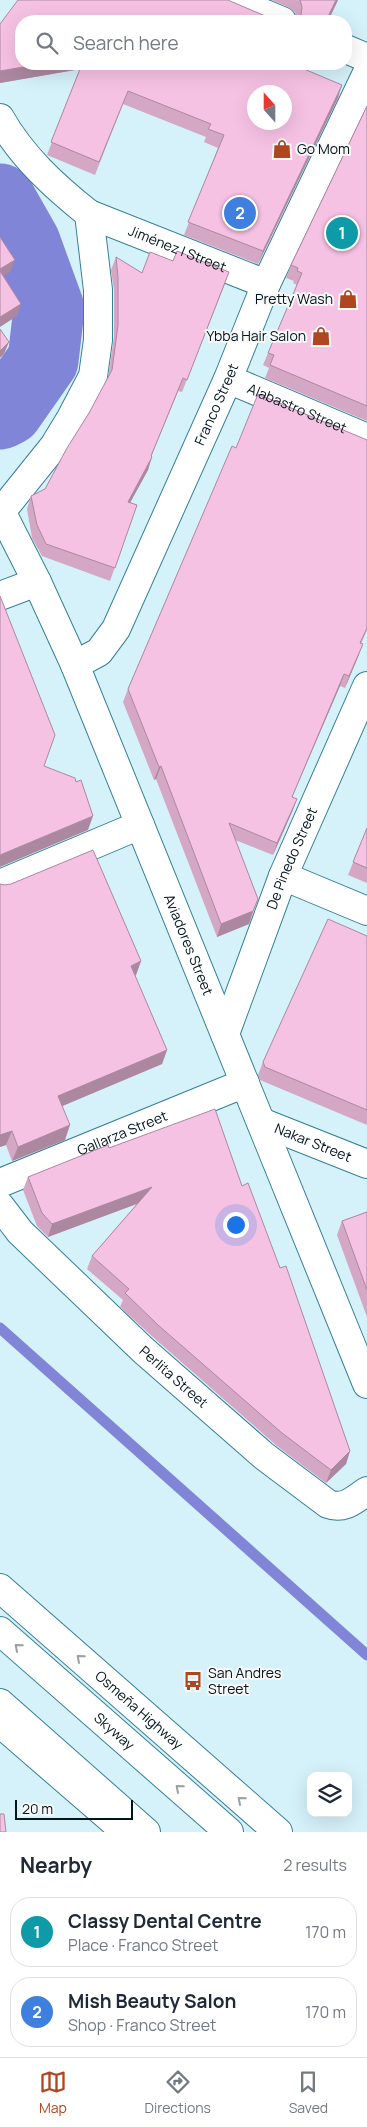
<!DOCTYPE html>
<meta charset="utf-8">
<style>
:root{--surface:#fff;--page:#f2f2f3;--text:#1f2937;--muted:#747a83;--line:#e0e1e3;--accent:#ae4720}
body{margin:0;font-family:Manrope,sans-serif;background:var(--page);color:var(--text)}
.controls{position:absolute;right:15px;bottom:15px;display:grid;overflow:hidden;border-radius:10px;box-shadow:0 5px 20px #0002}
.controls button{width:45px;height:45px;display:grid;place-items:center;padding:0;border:0;border-bottom:1px solid var(--line);background:var(--surface);color:var(--text);font:25px sans-serif}
.compass{position:absolute;left:247px;top:85px;width:45px;height:45px;border-radius:50%;background:var(--surface);box-shadow:0 5px 20px #0002;rotate:339deg}
.scale{position:absolute;left:15px;bottom:12px;width:118px;box-sizing:border-box;padding-left:5px;border:2px solid #00141a;border-top:0;font-size:14px;line-height:18px;white-space:nowrap;color:#00141a;-webkit-text-stroke:4px #f8f8f8;paint-order:stroke}
.you{position:absolute;left:235px;top:1224px;width:18px;height:18px;margin:-12px;border:4px solid #fff;border-radius:50%;background:#1a73e8;box-shadow:0 0 0 8px #1a73e833}
.badge{display:grid;place-items:center;width:32px;height:32px;border-radius:50%;background:var(--accent);color:#fff;font-size:16px;font-weight:700}
.pin{position:absolute;translate:-50% -50%;border:2px solid #fff;box-shadow:0 1px 5px #0006}
.list{margin:0;padding:0;list-style:none}
h2{display:flex;justify-content:space-between;align-items:center;height:65px;margin:0;padding:0 20px;font-size:21px}
h2 small{font-size:16px;font-weight:400;color:var(--muted)}
.list li{display:grid;grid-template-columns:32px 1fr auto;gap:15px;align-items:center;box-sizing:border-box;height:70px;margin:0 10px 10px;padding:0 10px;border:1px solid var(--line);border-radius:20px}
.list b{display:block;font-size:19px;white-space:nowrap}
.list p{margin:0;font-size:16px;white-space:nowrap;color:var(--muted)}
.list em{font-size:16px;font-style:normal;color:var(--muted)}
.icon{flex:none;width:28px;height:28px;fill:none;stroke:currentColor;stroke-width:2;stroke-linecap:round;stroke-linejoin:round}
.map{position:relative;flex:none;width:367px;height:1832px;overflow:hidden}
.search{position:absolute;background:var(--surface);box-shadow:0 5px 20px #0002;left:15px;right:15px;top:15px;height:55px;display:flex;align-items:center;gap:12px;box-sizing:border-box;padding:0 18px;border-radius:20px;color:var(--muted);font-size:19px}
.sheet{height:225px;background:var(--surface)}
nav{display:flex;justify-content:space-around;align-items:center;box-sizing:border-box;height:70px;border-top:1px solid var(--line);background:var(--surface);font-size:14px;color:var(--muted)}
nav a{display:grid;justify-items:center;gap:2px}
nav .on{color:var(--accent)}
.map>svg:first-child{display:block}
</style>
<div class="map">
<svg width="367" height="1832" viewBox="0 0 367 1832">
<rect width="100%" height="100%" fill="#d5f1fa"/>
<g fill="none" stroke-linecap="round" stroke-linejoin="round">
<path stroke="#8085d8" stroke-width="11" d="M 0,1328 L 367,1655"/>
<path stroke="#8085d8" stroke-width="71" d="M 0,199 L 25,243 L 49,309 L 43,360 L 8,410 L 0,414"/>
<g stroke="#368095" stroke-width="30">
<g id="minor">
<path d="M 232,0 L 282,21"/>
<path d="M 346,49 L 367,58"/>
<path d="M 0,118 C 22,157 54,186 89,214 L 98,290 L 98,340 L 93,376 L 71,418 L 54,446 L 1,512"/>
<path id="s1" d="M 89,214 L 266,284"/>
<path id="s2" d="M 228,379 L 367,438"/>
<path id="s3" d="M 0,509 L 37,582 L 75,665 L 367,1384"/>
<path d="M 0,596 L 37,582"/>
<path id="s4" d="M 75,665 L 99,652 L 116,629 L 228,379 L 266,284 L 367,73"/>
<path d="M 283,876 L 367,911"/>
<path d="M 0,884 L 140,825"/>
<path id="s5" d="M 225,1034 L 283,876 L 367,686"/>
<path id="s6" d="M 261,1122 L 367,1164"/>
<path id="s7" d="M 0,1183 L 245,1083"/>
<path id="s8" d="M 0,1206 L 20,1232 L 143,1350 L 264,1456 L 328,1504 C 344,1510 354,1500 367,1491"/>
</g>
</g>
<g stroke="#368095" stroke-width="30">
<g id="major">
<path id="s9" d="M 0,1588 L 278,1832"/>
<path d="M 0,1723 L 126,1832"/>
</g>
</g>
<g stroke="#368095" stroke-width="30">
<g id="highway">
<path id="s10" d="M 0,1631 L 229,1832"/>
<path d="M 0,1703 L 146,1832"/>
</g>
</g>
<use href="#minor" stroke="#fff" stroke-width="28"/>
<use href="#major" stroke="#fff" stroke-width="28"/>
<use href="#highway" stroke="#fff" stroke-width="28"/>
</g>
<path fill="#d4a7c4" d="M 272,0 L 338,0 L 328,21 L 295,21 L 297,19 L 295,12 L 288,7 Z
M 0,24 L 21,64 L 308,64 L 305,70 L 338,98 L 258,264 L 184,235 L 218,148 L 204,142 L 206,137 L 123,104 L 95,175 L 47,155 L 80,69 L 0,83 Z
M 367,106 L 367,421 L 265,378 L 269,368 L 263,365 L 268,353 L 297,285 L 293,283 L 294,281 L 286,278 L 291,265 Z
M 116,257 L 142,273 L 225,284 L 182,392 L 178,391 L 151,456 L 148,470 L 130,502 L 137,505 L 110,581 L 42,556 L 32,538 L 27,509 L 31,496 L 45,489 L 89,413 L 108,378 L 114,337 L 114,290 L 111,270 Z
M 366,440 L 367,630 L 361,644 L 358,657 L 345,688 L 340,686 L 292,797 L 297,799 L 292,812 L 273,855 L 235,840 L 258,899 L 249,924 L 217,937 L 156,779 L 154,780 L 123,702 L 128,689 L 236,448 Z
M 367,828 L 367,883 L 348,875 Z
M 0,884 L 141,961 L 136,975 L 135,976 L 167,1050 L 162,1064 L 62,1106 L 65,1140 L 12,1161 L 6,1145 L 0,1147 Z
M 367,936 L 367,1125 L 260,1080 L 258,1075 L 263,1062 Z
M 109,1148 L 242,1186 L 280,1268 L 350,1451 L 346,1464 L 326,1483 L 277,1446 L 154,1338 L 120,1307 L 123,1300 L 87,1269 L 92,1256 L 137,1204 L 48,1237 L 37,1226 L 23,1190 L 28,1177 Z
M 367,1212 L 367,1317 L 337,1235 L 342,1221 Z"/>
<path fill="#ac88a0" d="M 336,0 L 338,0 L 328,21 L 326,21 Z
M 41,64 L 83,64 L 81,69 L 0,83 L 0,71 Z
M 342,85 L 338,98 L 258,264 L 263,251 Z
M 15,260 L 10,272 L 0,278 L 0,269 Z
M 21,304 L 17,316 L 0,327 L 0,317 Z
M 9,342 L 4,354 L 0,358 L 0,351 Z
M 183,378 L 178,391 L 146,469 L 151,456 Z
M 152,457 L 148,470 L 124,514 L 128,502 Z
M 363,644 L 358,657 L 345,688 L 349,676 Z
M 344,674 L 340,686 L 287,809 L 292,797 Z
M 161,766 L 156,779 L 154,780 L 159,767 Z
M 297,799 L 292,812 L 273,855 L 277,843 Z
M 93,816 L 88,830 L 0,867 L 0,855 Z
M 253,911 L 249,924 L 217,937 L 221,924 Z
M 141,961 L 136,975 L 126,980 L 131,966 Z
M 167,1050 L 162,1064 L 53,1110 L 58,1096 Z
M 70,1125 L 65,1140 L 12,1161 L 18,1147 Z
M 12,1131 L 6,1145 L 0,1147 L 0,1135 Z
M 152,1187 L 147,1200 L 48,1237 L 52,1224 Z
M 350,1451 L 346,1464 L 326,1483 L 331,1470 Z"/>
<path fill="#f6c2e4" stroke="#ac88a0" fill-rule="evenodd" d="M 18,0 L 228,0 L 230,1 L 277,21 L 21,21 L 21,64 L 41,64 L 0,71 L 0,24 Z
M 300,0 L 336,0 L 326,21 L 295,21 L 301,15 L 302,7 Z
M 82,64 L 306,64 L 304,69 L 342,85 L 263,251 L 188,222 L 224,135 L 208,129 L 211,124 L 128,91 L 99,162 L 51,142 ZM 254,92 L 284,92 L 284,122 L 254,122 Z
M 367,106 L 367,406 L 270,365 L 274,355 L 268,353 L 302,273 L 297,271 L 298,268 L 291,265 Z
M 0,237 L 15,260 L 0,269 Z
M 177,251 L 229,272 L 187,380 L 183,378 L 151,456 L 152,457 L 128,502 L 137,505 L 115,568 L 46,544 L 37,525 L 31,496 L 45,489 L 67,448 L 89,413 L 112,370 L 118,325 L 118,277 L 116,257 L 142,273 L 150,252 L 173,261 Z
M 0,271 L 21,304 L 0,317 Z
M 0,329 L 9,342 L 0,351 Z
M 258,394 L 367,440 L 367,628 L 360,643 L 363,644 L 349,676 L 344,674 L 292,797 L 297,799 L 277,843 L 229,823 L 258,899 L 253,911 L 221,924 L 161,766 L 159,767 L 128,689 L 232,446 L 236,448 Z
M 0,596 L 55,735 L 44,766 L 75,778 L 76,782 L 81,780 L 93,816 L 0,855 Z
M 367,828 L 367,868 L 353,862 Z
M 93,850 L 141,961 L 131,966 L 167,1050 L 58,1096 L 70,1125 L 18,1147 L 12,1131 L 0,1135 L 0,884 L 4,885 L 11,884 Z
M 328,919 L 367,936 L 367,1110 L 265,1067 L 263,1062 Z
M 215,1109 L 242,1186 L 248,1183 L 280,1268 L 286,1266 L 350,1451 L 331,1470 L 282,1433 L 158,1325 L 125,1293 L 129,1289 L 92,1256 L 152,1187 L 52,1224 L 42,1213 L 28,1177 L 108,1145 L 109,1148 Z
M 367,1212 L 367,1290 L 342,1221 Z
M 0,1814 L 4,1814 L 6,1832 L 0,1832 Z"/>
<defs><path id="oneway-chevron" d="M-2-3.5L2.5 0L-2 3.5" fill="none" stroke-width="1.6" stroke-linecap="round" stroke-linejoin="round" transform="scale(1.25)"/></defs>
<g stroke="#99a1a3">
<use href="#oneway-chevron" transform="translate(18 1647) rotate(-139)"/>
<use href="#oneway-chevron" transform="translate(80 1658) rotate(-139)"/>
<use href="#oneway-chevron" transform="translate(179 1788) rotate(-139)"/>
<use href="#oneway-chevron" transform="translate(241 1800) rotate(-139)"/>
</g>
<defs>
<g id="shop-bare" transform="scale(1.5)"><path d="M-5-2.5h2.3a2.7 3.5 0 0 1 5.4 0H5L5.5 6h-11ZM-1.5-2.5h3a1.5 2.3 0 0 0-3 0Z" fill="#ae4720" stroke="#f8f8f8" stroke-width="2.5" paint-order="stroke"/></g>
<g id="bus-bare" transform="scale(1.5)"><path d="M-5-6H5V4H4V6H2V4H-2V6H-4V4H-5ZM-3.5-4V0h7V-4ZM-3.5 1.2v1.5H-2V1.2ZM2 1.2v1.5H3.5V1.2Z" fill="#ae4720" stroke="#f8f8f8" stroke-width="2.5" paint-order="stroke"/></g>
</defs>
<g fill-rule="evenodd">
<use href="#shop-bare" x="282" y="149"/>
<use href="#shop-bare" x="348" y="299"/>
<use href="#shop-bare" x="321" y="336"/>
<use href="#bus-bare" x="193" y="1681"/>
</g>
<g text-anchor="middle" stroke-width="4" stroke-linejoin="round" paint-order="stroke">
<g font-size="14" fill="#00141a" stroke="#f8f8f8" text-anchor="start">
<text x="297" y="154">Go Mom</text>
<text x="333" y="304" text-anchor="end">Pretty Wash</text>
<text x="306" y="341" text-anchor="end">Ybba Hair Salon</text>
<text x="208" y="1678">San Andres<tspan x="208" dy="16">Street</tspan></text>
</g>
<g font-size="14" fill="#00141a" stroke="#f8f8f8">
<text dy="5" stroke="none"><textPath href="#s1" startOffset="95">Jiménez I Street</textPath></text>
<text dy="5" stroke="none"><textPath href="#s4" startOffset="302">Franco Street</textPath></text>
<text dy="5" stroke="none"><textPath href="#s2" startOffset="75">Alabastro Street</textPath></text>
<text dy="5" stroke="none"><textPath href="#s5" startOffset="188">De Pinedo Street</textPath></text>
<text dy="5" stroke="none"><textPath href="#s3" startOffset="475">Aviadores Street</textPath></text>
<text dy="5" stroke="none"><textPath href="#s7" startOffset="132">Gallarza Street</textPath></text>
<text dy="5" stroke="none"><textPath href="#s6" startOffset="56">Nakar Street</textPath></text>
<text dy="5" stroke="none"><textPath href="#s8" startOffset="244">Perlita Street</textPath></text>
<text dy="5" stroke="none"><textPath href="#s9" startOffset="185">Osmeña Highway</textPath></text>
<text dy="5" stroke="none"><textPath href="#s10" startOffset="152">Skyway</textPath></text>
</g>
</g>
</svg>
<div class="controls">
<button><svg class="icon" aria-label="layers" viewBox="0 0 24 24"><path d="M12 4l9 5-9 5-9-5zM3 14l9 5 9-5"/></svg></button>
</div>
<svg class="compass" viewBox="-18 -18 36 36"><path d="M0-13l5 13h-10z" fill="#e53935"/><path d="M0 13l5-13h-10z" fill="#747a83"/></svg>
<div class="scale">20 m</div>
<div class="you"></div>
<div class="pin badge" style="left:342px;top:233px;background:#0f9aa8">1</div>
<div class="pin badge" style="left:240px;top:213px;background:#3f7fe0">2</div>
<div class="search"><svg class="icon" aria-label="search" viewBox="0 0 24 24"><circle cx="10" cy="10" r="6"/><path d="M15 15l6 6"/></svg>Search here</div>
</div>
<section class="sheet">
<h2>Nearby<small>2 results</small></h2>
<ul class="list">
<li><span class="badge" style="background:#0f9aa8">1</span><div><b>Classy Dental Centre</b><p>Place · Franco Street</p></div><em>170 m</em></li>
<li><span class="badge" style="background:#3f7fe0">2</span><div><b>Mish Beauty Salon</b><p>Shop · Franco Street</p></div><em>170 m</em></li>
</ul>
</section>
<nav>
<a class="on"><svg class="icon" aria-label="map" viewBox="0 0 24 24"><path d="M3 6l6-2 6 2 6-2v14l-6 2-6-2-6 2zM9 4v14M15 6v14"/></svg>Map</a>
<a><svg class="icon" aria-label="directions" viewBox="0 0 24 24"><path d="M12 3l9 9-9 9-9-9zM9 14v-3h6M13 9l2 2-2 2"/></svg>Directions</a>
<a><svg class="icon" aria-label="saved" viewBox="0 0 24 24"><path d="M7 4h10v16l-5-4-5 4z"/></svg>Saved</a>
</nav>
